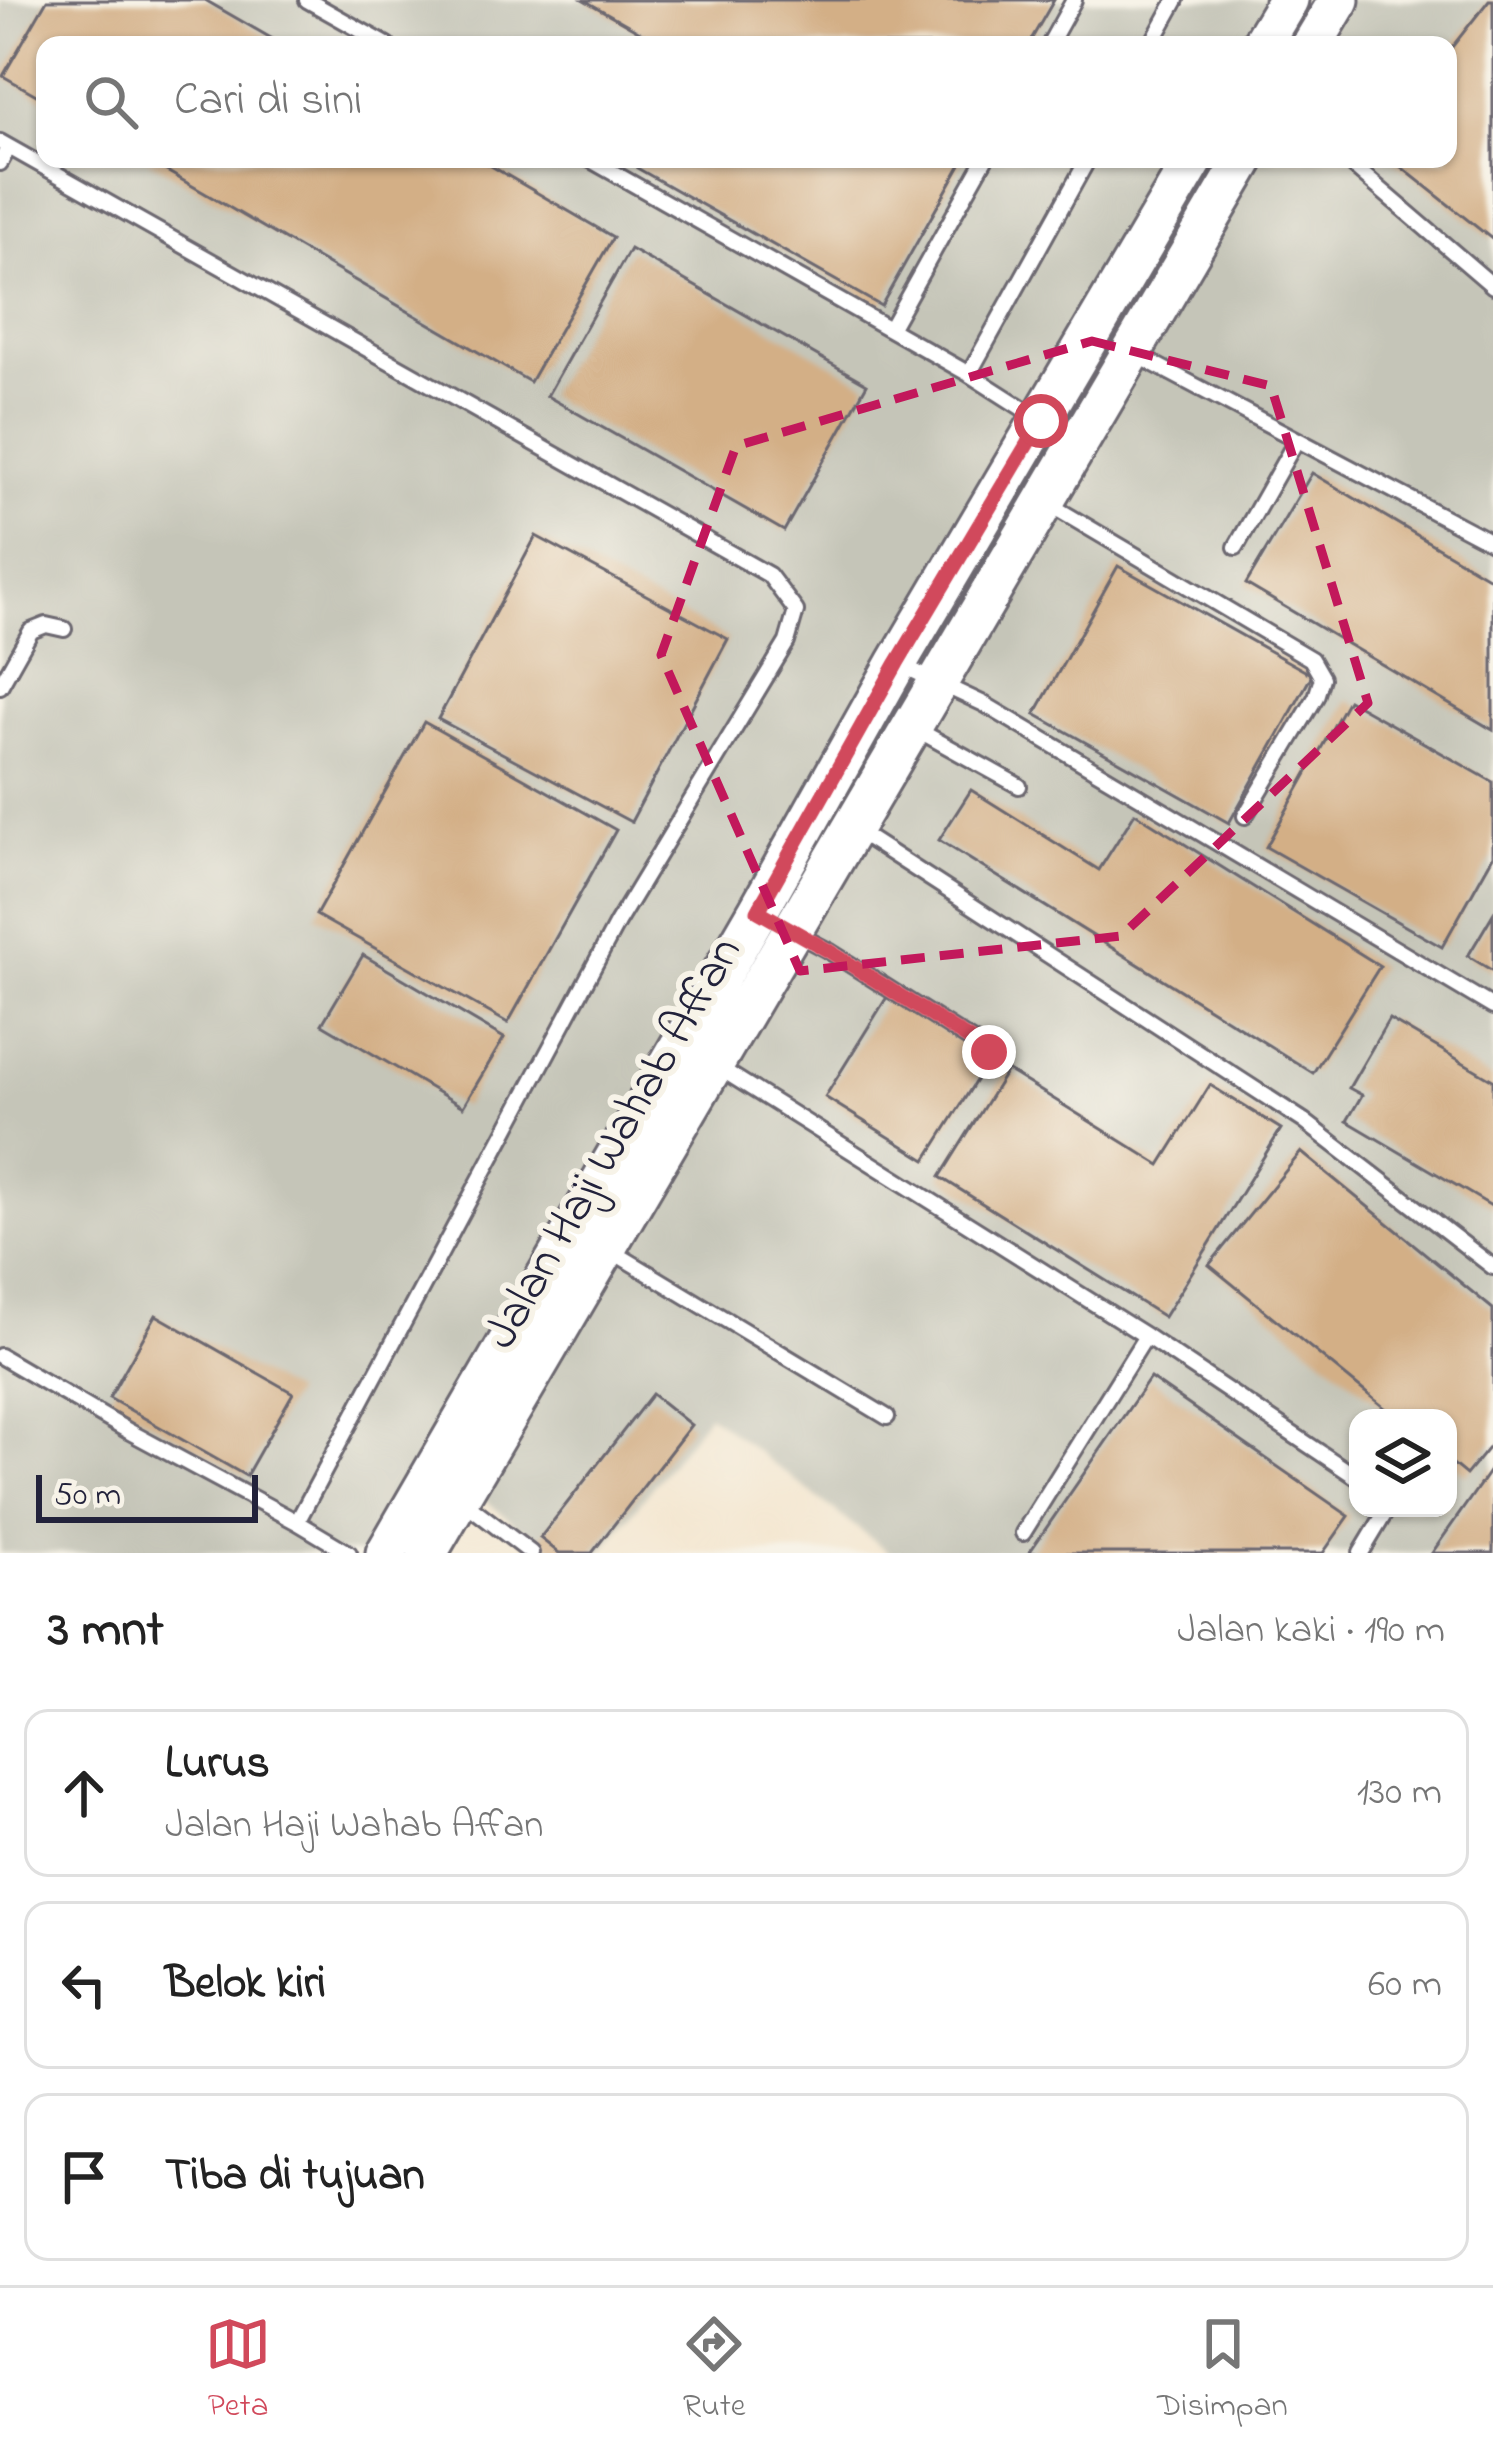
<!DOCTYPE html>
<html lang="id">
<meta charset="utf-8">
<style>
:root{--surface:#fff;--page:#f6f6f6;--text:#222;--muted:#767676;--line:#e0e0e0;--accent:#d1495b}
body{margin:0;font-family:"Indie Flower",sans-serif;background:var(--page);color:var(--text)}
.controls{position:absolute;right:36px;bottom:36px;display:grid;overflow:hidden;border-radius:24px;box-shadow:0 3px 9px #0004}
.controls button{width:108px;height:108px;display:grid;place-items:center;padding:0;border:0;border-bottom:3px solid var(--line);background:var(--surface);color:var(--text);font:60px sans-serif}
.scale{position:absolute;left:36px;bottom:30px;width:222px;box-sizing:border-box;padding-left:12px;border:6px solid #22223b;border-top:0;font-size:33px;line-height:42px;white-space:nowrap;color:#22223b;-webkit-text-stroke:9px #f7f3e8;paint-order:stroke}
.stop{position:absolute;width:36px;height:36px;margin:-27px;border:9px solid #d1495b;border-radius:50%;background:#fff}
.stop.end{background:#d1495b;border-color:#fff;box-shadow:0 3px 12px #0008}
.list{margin:0;padding:0;list-style:none}
h2{display:flex;justify-content:space-between;align-items:center;height:156px;margin:0;padding:0 48px;font-size:51px}
h2 small{font-size:39px;font-weight:400;color:var(--muted)}
.list li{display:grid;grid-template-columns:78px 1fr auto;gap:36px;align-items:center;box-sizing:border-box;height:168px;margin:0 24px 24px;padding:0 24px;border:3px solid var(--line);border-radius:24px}
.list b{display:block;font-size:45px;white-space:nowrap}
.list p{margin:0;font-size:39px;white-space:nowrap;color:var(--muted)}
.list em{font-size:39px;font-style:normal;color:var(--muted)}
.icon{flex:none;width:66px;height:66px;fill:none;stroke:currentColor;stroke-width:2;stroke-linecap:round;stroke-linejoin:round}
.map{position:relative;flex:none;width:1493px;height:1553px;overflow:hidden}
.search{position:absolute;background:var(--surface);box-shadow:0 3px 9px #0004;left:36px;right:36px;top:36px;height:132px;display:flex;align-items:center;gap:30px;box-sizing:border-box;padding:0 42px;border-radius:24px;color:var(--muted);font-size:45px}
.sheet{height:732px;background:var(--surface)}
nav{display:flex;justify-content:space-around;align-items:center;box-sizing:border-box;height:168px;border-top:3px solid var(--line);background:var(--surface);font-size:33px;color:var(--muted)}
nav a{display:grid;justify-items:center;gap:6px}
nav .on{color:var(--accent)}
.map>svg:first-child{display:block}
</style>
<div class="map">
<svg width="1493" height="1553" viewBox="0 0 1493 1553">
<rect width="100%" height="100%" fill="#f7f3e8"/>
<filter id="ink" filterUnits="userSpaceOnUse"><feTurbulence type="fractalNoise" baseFrequency=".00833" numOctaves="2"/><feDisplacementMap in="SourceGraphic" scale="24" xChannelSelector="R" yChannelSelector="G"/><feConvolveMatrix kernelMatrix="1 2 1 2 8 2 1 2 1" color-interpolation-filters="sRGB"/></filter>
<filter id="wash" filterUnits="userSpaceOnUse"><feTurbulence type="fractalNoise" baseFrequency=".004" numOctaves="4" result="noise"/><feDisplacementMap in="SourceGraphic" scale="48" xChannelSelector="R" yChannelSelector="G"/><feGaussianBlur stdDeviation="2.7" result="paint"/><feColorMatrix in="noise" values="0 0 0 0 0 0 0 0 0 0 0 0 0 0 0 0 0 1.4 0 .05"/><feComposite in="paint" operator="in"/></filter>
<g filter="url(#wash)">
<rect width="100%" height="100%" fill="#f4e7d1"/>
<path fill="#c5c5b8" fill-rule="evenodd" d="M 0,0 L 1493,0 L 1493,1553 L 890,1553 L 708,1414 L 601,1553 L 550,1553 L 473,1490 L 436,1553 L 0,1553 ZM 45,45 L 1448,45 L 1448,159 L 45,159 ZM 1358,1418 L 1448,1418 L 1448,1508 L 1358,1508 Z"/>
<g id="blocks">
<path fill="#d3af86" d="M 47,0 L 205,0 L 283,45 L 45,45 L 45,100 L 3,76 Z
M 584,0 L 1054,0 L 1028,45 L 663,45 Z
M 1489,0 L 1493,0 L 1493,240 L 1391,159 L 1448,159 L 1448,52 Z
M 146,159 L 479,159 L 613,237 L 530,382 Z
M 642,159 L 964,159 L 881,306 L 637,168 Z
M 630,249 L 867,384 L 784,531 L 547,396 Z
M 1312,473 L 1493,580 L 1493,730 L 1246,584 Z
M 536,536 L 728,639 L 631,822 L 438,719 Z
M 1118,566 L 1312,675 L 1229,823 L 1035,714 Z
M 1348,700 L 1493,782 L 1493,856 L 1442,947 L 1266,847 Z
M 424,722 L 616,830 L 508,1023 L 316,915 Z
M 971,790 L 1099,870 L 1135,813 L 1380,966 L 1313,1073 L 939,840 Z
M 1493,914 L 1493,971 L 1468,956 Z
M 363,955 L 504,1038 L 463,1107 L 322,1024 Z
M 887,997 L 989,1060 L 926,1160 L 825,1097 Z
M 1389,1019 L 1493,1080 L 1493,1207 L 1347,1121 L 1362,1095 L 1349,1088 Z
M 1007,1070 L 1160,1165 L 1210,1085 L 1281,1129 L 1164,1317 L 940,1177 Z
M 1301,1152 L 1493,1309 L 1493,1442 L 1466,1475 L 1448,1460 L 1448,1418 L 1397,1418 L 1209,1265 Z
M 156,1315 L 293,1393 L 246,1476 L 109,1398 Z
M 1150,1378 L 1349,1516 L 1323,1553 L 1029,1553 Z
M 652,1394 L 691,1425 L 592,1553 L 559,1553 L 540,1538 Z
M 1493,1466 L 1493,1553 L 1432,1553 Z"/>
</g>
</g>
<g filter="url(#ink)">
<use href="#blocks" fill-opacity="0" stroke="#6c6770" stroke-width="3"/>
<g fill="none" stroke-linecap="round" stroke-linejoin="round">
<g stroke="#6c6770" stroke-width="20">
<path id="lane" d="M 307,0 L 387,45
M 1049,45 L 1074,0
M 1151,45 L 1176,0
M 0,142 L 769,575 L 796,611 L 787,642 L 617,923 L 297,1522 L 349,1553
M 589,159 L 969,374 L 1077,443
M 1345,159 L 1493,286
M 0,163 L 9,147
M 890,329 L 985,159
M 1137,355 L 1493,543
M 969,374 L 1088,159
M 1047,503 L 1311,659 L 1322,678 L 1316,697 L 1245,816
M 1236,547 L 1296,441
M 901,665 L 984,704 L 1493,1007
M 0,686 L 31,631 L 46,625 L 64,629
M 916,729 L 1019,786
M 854,829 L 1304,1121 L 1493,1267
M 793,932 L 829,951 L 989,1052
M 718,1067 L 1146,1336 L 1358,1478
M 610,1250 L 887,1417
M 0,1356 L 130,1432 L 297,1522
M 463,1501 L 531,1553
M 1023,1533 L 1146,1336
M 1361,1553 L 1388,1508"/>
</g>
<g stroke="#6c6770" stroke-width="45">
<path id="secondary" d="M 1261,45 L 1288,0
M 1312,45 L 1339,0
M 386,1553 L 758,911 L 897,663 L 1194,159
M 427,1553 L 1245,159"/>
</g>
<use href="#lane" stroke="#fff" stroke-width="14"/>
<use href="#secondary" stroke="#fff" stroke-width="39"/>
</g>
</g>
<g fill="none" stroke-linecap="round" stroke-linejoin="round" filter="url(#ink)">
<path stroke="#d1495b" stroke-width="15" d="M 989,1052 L 829,951 L 758,911 L 897,663 L 1041,421"/>
</g>
<path fill="none" stroke="#c2185b" stroke-width="9" stroke-dasharray="24 15" stroke-linejoin="round" d="M 1092,341 L 1271,386 L 1368,703 L 1121,936 L 800,971 L 661,655 L 736,446 Z"/>
<g text-anchor="middle" stroke-width="12" stroke-linejoin="round" paint-order="stroke">
<g font-size="48" fill="#22223b" stroke="#f7f3e8">
<text transform="translate(610 1141) rotate(-60)" y="17">Jalan Haji Wahab Affan</text>
</g>
</g>
</svg>
<div class="controls">
<button><svg class="icon" aria-label="layers" viewBox="0 0 24 24"><path d="M12 4l9 5-9 5-9-5zM3 14l9 5 9-5"/></svg></button>
</div>
<div class="scale">50 m</div>
<div class="stop" style="left:1041px;top:421px"></div>
<div class="stop end" style="left:989px;top:1052px"></div>
<div class="search"><svg class="icon" aria-label="search" viewBox="0 0 24 24"><circle cx="10" cy="10" r="6"/><path d="M15 15l6 6"/></svg>Cari di sini</div>
</div>
<section class="sheet">
<h2>3 mnt<small>Jalan kaki · 190 m</small></h2>
<ul class="list">
<li><svg class="icon" aria-label="ahead" viewBox="0 0 24 24"><path d="M12 20V5M6 11l6-6 6 6"/></svg><div><b>Lurus</b><p>Jalan Haji Wahab Affan</p></div><em>130 m</em></li>
<li><svg class="icon" aria-label="left" viewBox="0 0 24 24"><path d="M17 20v-9H6M10 6l-5 5 5 5"/></svg><div><b>Belok kiri</b></div><em>60 m</em></li>
<li><svg class="icon" aria-label="arrive" viewBox="0 0 24 24"><path d="M6 21V4h12l-3 4 3 4H6"/></svg><div><b>Tiba di tujuan</b></div></li>
</ul>
</section>
<nav>
<a class="on"><svg class="icon" aria-label="map" viewBox="0 0 24 24"><path d="M3 6l6-2 6 2 6-2v14l-6 2-6-2-6 2zM9 4v14M15 6v14"/></svg>Peta</a>
<a><svg class="icon" aria-label="directions" viewBox="0 0 24 24"><path d="M12 3l9 9-9 9-9-9zM9 14v-3h6M13 9l2 2-2 2"/></svg>Rute</a>
<a><svg class="icon" aria-label="saved" viewBox="0 0 24 24"><path d="M7 4h10v16l-5-4-5 4z"/></svg>Disimpan</a>
</nav>
